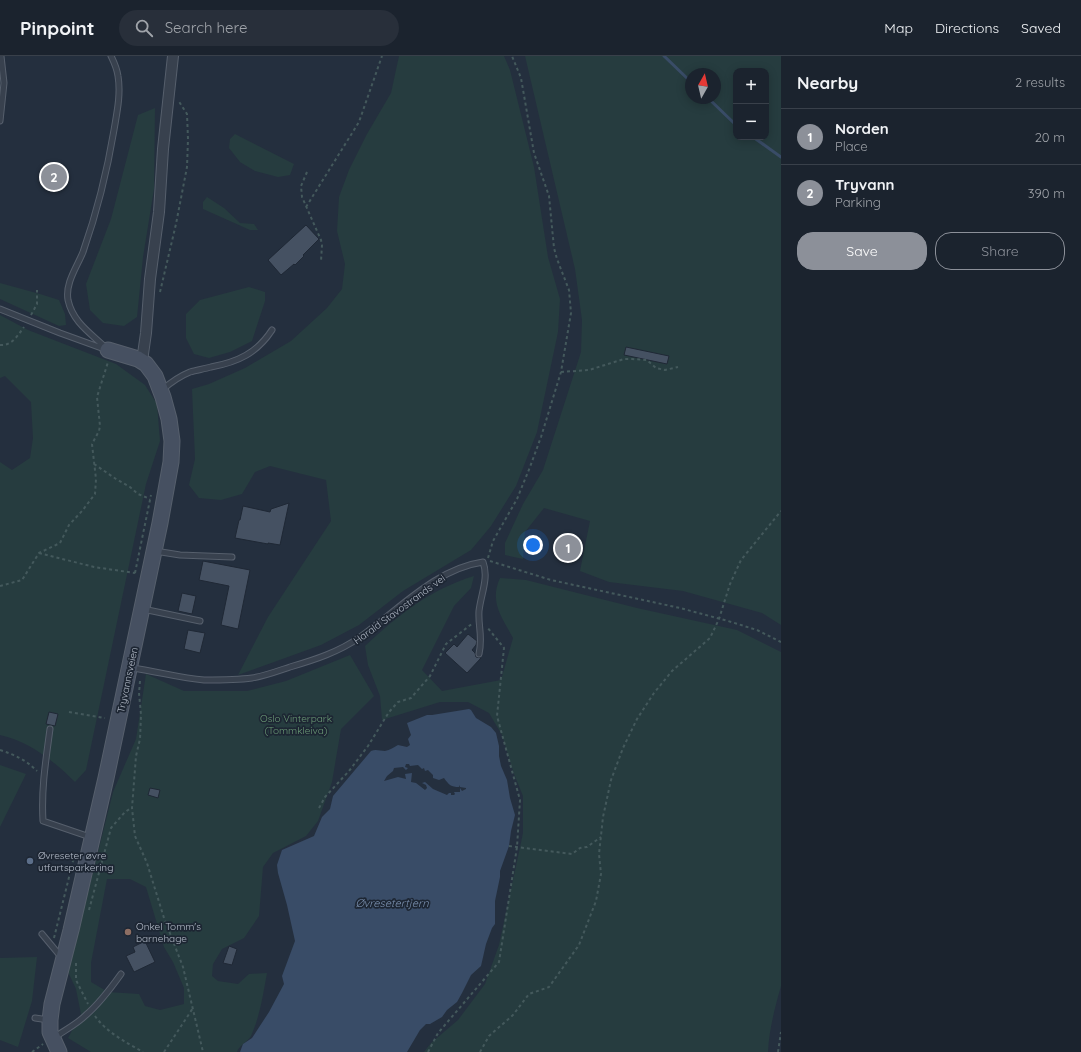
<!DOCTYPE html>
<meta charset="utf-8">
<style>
:root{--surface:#1b232e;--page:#282f3a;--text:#f1f3f6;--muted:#a0a4aa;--line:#39404a;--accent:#8c9099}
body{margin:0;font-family:Quicksand,sans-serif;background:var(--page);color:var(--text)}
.controls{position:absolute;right:12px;top:12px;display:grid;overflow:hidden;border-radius:8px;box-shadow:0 2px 10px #0003}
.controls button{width:36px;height:36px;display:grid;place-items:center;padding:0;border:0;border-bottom:1px solid var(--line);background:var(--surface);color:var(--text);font:20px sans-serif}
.compass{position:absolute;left:685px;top:12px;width:36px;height:36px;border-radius:50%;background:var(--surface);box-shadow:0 2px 10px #0003;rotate:8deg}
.you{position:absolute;left:533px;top:489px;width:14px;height:14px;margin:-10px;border:3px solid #fff;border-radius:50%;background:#1a73e8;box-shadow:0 0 0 6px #1a73e833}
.badge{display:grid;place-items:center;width:26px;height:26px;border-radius:50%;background:var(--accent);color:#fff;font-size:13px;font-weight:700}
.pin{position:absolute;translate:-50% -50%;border:2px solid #fff;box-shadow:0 1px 4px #0006}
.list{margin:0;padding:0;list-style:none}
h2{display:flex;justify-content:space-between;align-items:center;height:52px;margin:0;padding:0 16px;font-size:17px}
h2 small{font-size:13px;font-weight:400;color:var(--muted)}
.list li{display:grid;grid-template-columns:26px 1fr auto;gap:12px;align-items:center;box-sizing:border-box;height:56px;padding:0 16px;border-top:1px solid var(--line)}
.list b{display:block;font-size:15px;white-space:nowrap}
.list p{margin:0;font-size:13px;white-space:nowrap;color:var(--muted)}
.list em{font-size:13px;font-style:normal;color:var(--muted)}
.actions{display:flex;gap:8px;padding:12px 16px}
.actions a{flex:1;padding:9px 0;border:1px solid var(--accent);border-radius:16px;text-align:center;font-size:14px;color:var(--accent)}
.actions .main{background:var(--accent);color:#fff}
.icon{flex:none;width:22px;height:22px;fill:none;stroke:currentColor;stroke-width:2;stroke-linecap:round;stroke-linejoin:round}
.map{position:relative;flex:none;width:781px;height:996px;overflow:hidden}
header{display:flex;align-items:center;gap:24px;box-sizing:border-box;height:56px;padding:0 20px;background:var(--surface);border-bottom:1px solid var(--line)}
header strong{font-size:19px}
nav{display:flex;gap:22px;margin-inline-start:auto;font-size:14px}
.search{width:280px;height:36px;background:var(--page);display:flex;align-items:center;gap:10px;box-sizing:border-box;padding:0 14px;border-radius:22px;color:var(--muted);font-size:15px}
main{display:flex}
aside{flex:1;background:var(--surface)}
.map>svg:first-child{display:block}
</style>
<header>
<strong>Pinpoint</strong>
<div class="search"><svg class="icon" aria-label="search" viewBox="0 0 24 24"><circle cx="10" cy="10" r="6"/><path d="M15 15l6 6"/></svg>Search here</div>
<nav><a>Map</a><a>Directions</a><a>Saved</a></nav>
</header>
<main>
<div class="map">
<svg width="781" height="996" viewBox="0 0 781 996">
<rect width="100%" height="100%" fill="#242f3e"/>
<path fill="#263c3f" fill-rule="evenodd" d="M 399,0 L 504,0 L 510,14 L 534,111 L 548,201 L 560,243 L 558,276 L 537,376 L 516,430 L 491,470 L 471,494 L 403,535 L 359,569 L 321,589 L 238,619 L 268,561 L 331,465 L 326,424 L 270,410 L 255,416 L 242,438 L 221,444 L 199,442 L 189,429 L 195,403 L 192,333 L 209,328 L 245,312 L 291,285 L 327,252 L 342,233 L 345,208 L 337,175 L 339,141 L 349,114 L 367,78 L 391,37 Z
M 525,0 L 781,0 L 781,569 L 762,557 L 683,535 L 609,526 L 580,515 L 590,465 L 544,452 L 525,476 L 523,503 L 505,499 L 505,487 L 523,448 L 543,414 L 581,296 L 582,264 L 575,213 ZM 736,15 L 766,15 L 766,81 L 736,81 ZM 691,18 L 715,18 L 715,42 L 691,42 Z
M 155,52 L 154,133 L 143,201 L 137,261 L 124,270 L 103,267 L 90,254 L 86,228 L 111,163 L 138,59 Z
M 235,78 L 294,108 L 290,119 L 278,121 L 255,115 L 240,106 L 229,92 L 230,83 Z
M 207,141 L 224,152 L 240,167 L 254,168 L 258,174 L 250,174 L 203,153 L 203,146 Z
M 0,227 L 40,238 L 59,244 L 65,258 L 66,269 L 59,270 L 0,243 Z
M 249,231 L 265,236 L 265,245 L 252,285 L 230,296 L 209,302 L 194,298 L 186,282 L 186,258 L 200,244 Z
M 0,259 L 28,274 L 116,308 L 145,329 L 157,348 L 160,385 L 146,428 L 86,714 L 75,726 C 55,706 29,685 0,679 L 0,406 L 12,414 L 30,402 L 33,382 L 31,346 L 5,320 L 0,322 Z
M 474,520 L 471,532 L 454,550 L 422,614 L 442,635 L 501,624 L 513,582 C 502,561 489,546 500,522 L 526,524 L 637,552 L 737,574 L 781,596 L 781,930 C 775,951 769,974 768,996 L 424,996 L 431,987 L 458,964 L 485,928 L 499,889 L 510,838 L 523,777 L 523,740 L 514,718 L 502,679 L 489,657 L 468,646 L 440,646 L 382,664 L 380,640 L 368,609 L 365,590 C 398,559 431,533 474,520 Z
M 350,599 L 374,640 L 341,673 L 332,726 L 318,765 L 306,780 L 273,797 L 263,811 L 259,860 L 244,882 L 222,893 L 213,908 L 212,920 L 218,925 L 238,928 L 249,918 L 267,917 C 263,939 260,960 251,980 C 248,986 239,989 237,996 L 91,996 L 68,982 L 81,958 L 76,933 L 68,916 L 113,736 L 136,683 L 146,618 L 184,635 L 247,635 L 286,625 ZM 107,823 L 130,823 L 146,831 L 164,891 L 173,906 L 184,932 L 184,948 L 160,954 L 145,950 L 139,938 L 108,936 L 91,926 L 91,907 Z
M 0,709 L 26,718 L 0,771 Z
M 37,901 L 32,945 L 18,991 L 0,984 L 0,902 Z"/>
<path fill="#394c67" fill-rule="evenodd" d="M 469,653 L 471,654 L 476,662 L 491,671 L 496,677 L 499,690 L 499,700 L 501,710 L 507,724 L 510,742 L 515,759 L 511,775 L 509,790 L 500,815 L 500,821 L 495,845 L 495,868 L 492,872 L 486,888 L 481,910 L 471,919 L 462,937 L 457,946 L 447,954 L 442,961 L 430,968 L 426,968 L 420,974 L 407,996 L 240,996 L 243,988 L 252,982 L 269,956 L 284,928 L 282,920 L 295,885 L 287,849 L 278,817 L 277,809 L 282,794 L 314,780 L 322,761 L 330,753 L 333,740 L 371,695 C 376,693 380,695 385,695 C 390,694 394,691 398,689 L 407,691 L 410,689 L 408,683 L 411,679 L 407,667 L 427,659 L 432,659 ZM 406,708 L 409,708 L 410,710 L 418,709 L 422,713 L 424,712 L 425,715 L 428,714 L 433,719 L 433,722 L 439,724 L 444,722 C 449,729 451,731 459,731 L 460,729 L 460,731 L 466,732 L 466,733 L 462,735 L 460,732 L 460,736 L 454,736 L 455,738 L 454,739 L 451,739 L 451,737 L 449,737 L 447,739 L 433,733 L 425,726 L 422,727 L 426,729 L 427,732 L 425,734 L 416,727 L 411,726 L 412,717 L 405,718 L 406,723 L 398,721 L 384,725 L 387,720 L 393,715 L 394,712 L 403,711 L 406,714 L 408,712 L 405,711 Z"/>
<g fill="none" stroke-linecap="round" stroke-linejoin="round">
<path stroke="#394c67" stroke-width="3" d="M 664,0 L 691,26
M 708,42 L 736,69
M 753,81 L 781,101"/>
</g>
<path fill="#455162" stroke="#1f2835" d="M 306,169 L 319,183 L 303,199 L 304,200 L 295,209 L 294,208 L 281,219 L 268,204 Z
M 626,291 L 669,300 L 667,308 L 624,299 Z
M 289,447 L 280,489 L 268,487 L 268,488 L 235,482 L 239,464 L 240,464 L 243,450 L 270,456 L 271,453 Z
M 570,481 L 577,483 L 573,500 L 560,497 L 563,484 L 568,485 Z
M 203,505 L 250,514 L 238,573 L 221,569 L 229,530 L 199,524 Z
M 182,537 L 196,540 L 192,558 L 178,555 Z
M 188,574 L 205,577 L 200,597 L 184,593 Z
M 468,578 L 477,585 L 476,589 L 472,594 L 475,597 L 476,601 L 481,602 L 467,617 L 445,597 L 454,588 L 457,591 Z
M 49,656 L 58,658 L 55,670 L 46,668 Z
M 150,732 L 160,734 L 158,742 L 148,739 Z
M 145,885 L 155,906 L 134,916 L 126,900 L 135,896 L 133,891 Z
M 229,890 L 237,893 L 232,909 L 223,907 Z"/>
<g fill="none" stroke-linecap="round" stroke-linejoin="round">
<g stroke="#565f6c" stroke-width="7">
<path id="lane" d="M 0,65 L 4,27 L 1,0
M 0,253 L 60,277 L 107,294
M 107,293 C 92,278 73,267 68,244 C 65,227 77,211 83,196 C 97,156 107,116 114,74 C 117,56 121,38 118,20 C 117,13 114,6 111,0
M 162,334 C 170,327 180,320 190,316 C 197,314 204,313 211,311 C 238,306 257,297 272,274
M 155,495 L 180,499 L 232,501
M 143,553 L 200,565
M 131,612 C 156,615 179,622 204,624 C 219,624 237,624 252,622 C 265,620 278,615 290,611 C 314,604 339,596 360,581 C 399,554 435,513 483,506 C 489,522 481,538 479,555 C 478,571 483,580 479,598
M 50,673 C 46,703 41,733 43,765 L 90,781
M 42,878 L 62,902
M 35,962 L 49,964
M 55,981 C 65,974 77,968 86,959 C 100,947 111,932 121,918"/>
</g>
<g stroke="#565f6c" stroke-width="12">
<path id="street" d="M 142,305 L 146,277 L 150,223 L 159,156 L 163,93 L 173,0"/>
</g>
<g stroke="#565f6c" stroke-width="17">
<path id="secondary" d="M 59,996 L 50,976 L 50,964 L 52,948 L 71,874 L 106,722 L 160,467 L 171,406 L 172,385 L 169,363 L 163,341 L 155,320 L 146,308 L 138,303 L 108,294"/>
</g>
<path stroke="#44595c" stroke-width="2" stroke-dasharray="3 3" stroke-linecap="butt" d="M 307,116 L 301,130 L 302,141 L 321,184 L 322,189 L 321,205
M 306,151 L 359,66 L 382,0
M 160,236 L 176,168 L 187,111 L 188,83 L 187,58 L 178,44
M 31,259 L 37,248 L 37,234
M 0,289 C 12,290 18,279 24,271
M 561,316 L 589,314 L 624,303 L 632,303 L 647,304 L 656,312 L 665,314 L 678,311
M 94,408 L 116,423 L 130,431 L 138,438 L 150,443
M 39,497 L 94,511 L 135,517
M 488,502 L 493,485 L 517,443 L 530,411 L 541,381 L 561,316 L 571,257 L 569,234 L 557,203 L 554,192 L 549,140 L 534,97 L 521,22 L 512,0
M 490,505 L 551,524 L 680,552 L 728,565 L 757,574 L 781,586
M 135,517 L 151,439
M 0,530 L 22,524 L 39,497 L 60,487 L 69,469 L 82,455 L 95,438 L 96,423 L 92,388 L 99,375 L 100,370 L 97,341 L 108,306
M 140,625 L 139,637 L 141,659 L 140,683 L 136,700 L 132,752 L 135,780 L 147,807 L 164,862 L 183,911 L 203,996
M 69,656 L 105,662
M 0,694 C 15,699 26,704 37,715
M 319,752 L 325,741 L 349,715 L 368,690 L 389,656 L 398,646 L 411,642 L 430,620 L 446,588 L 473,567
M 509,790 L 572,798 L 580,792 L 587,791 L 601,781
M 89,854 L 111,772 L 125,756 L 131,752
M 54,882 L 75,797
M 76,907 L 76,924 L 88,948
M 95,960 C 106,976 127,987 143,996
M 32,996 L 43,988
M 164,996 L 193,952
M 428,996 L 438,977 L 499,906 L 517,791 L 520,744 L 497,660 L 504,592 L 487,571
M 480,996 L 489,980 L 513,959 L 529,938 L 549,931 L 579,889 L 596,845 L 601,818 L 599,798 L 603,761 L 611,724 L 623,692 L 637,663 L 654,637 L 672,615 L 710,582 L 719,563 L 730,528 L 741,504 L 781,455
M 778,996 L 781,976"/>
<use href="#lane" stroke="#38414e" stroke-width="5"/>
<use href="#street" stroke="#38414e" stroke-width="10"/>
<use href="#secondary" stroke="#465061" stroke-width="15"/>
</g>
<circle fill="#5c6f8a" stroke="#1d2633" stroke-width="1.5" cx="30" cy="805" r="4"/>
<circle fill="#8d6e63" stroke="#1d2633" stroke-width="1.5" cx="128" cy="876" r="4"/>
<g text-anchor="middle" stroke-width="3.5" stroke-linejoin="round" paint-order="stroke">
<g font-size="10" fill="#b4bcc9" stroke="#1d2633">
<text transform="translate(399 553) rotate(-36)" y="4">Harald Stavostrands vei</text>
<text transform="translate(127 624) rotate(-78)" y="4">Tryvannsveien</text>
</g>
<g font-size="10" fill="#6b9a76" stroke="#1d2633">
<text x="296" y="666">Oslo Vinterpark<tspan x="296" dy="12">(Tommkleiva)</tspan></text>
</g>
<g font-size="10" fill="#b4bcc9" stroke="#1d2633" text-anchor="start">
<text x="38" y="803">Øvreseter øvre<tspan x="38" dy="12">utfartsparkering</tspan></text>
<text x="136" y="874">Onkel Tomm's<tspan x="136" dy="12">barnehage</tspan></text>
</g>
<g font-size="11" font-style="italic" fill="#7c92b1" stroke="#1d2633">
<text x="392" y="851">Øvresetertjern</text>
</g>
</g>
</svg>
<div class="controls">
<button>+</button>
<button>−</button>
</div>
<svg class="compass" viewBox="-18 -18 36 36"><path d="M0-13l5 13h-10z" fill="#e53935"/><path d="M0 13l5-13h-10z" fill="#a0a4aa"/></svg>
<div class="you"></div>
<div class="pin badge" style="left:568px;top:492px">1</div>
<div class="pin badge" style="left:54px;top:121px">2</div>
</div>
<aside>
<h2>Nearby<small>2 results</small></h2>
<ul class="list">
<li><span class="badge">1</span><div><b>Norden</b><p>Place</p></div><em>20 m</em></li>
<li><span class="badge">2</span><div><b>Tryvann</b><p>Parking</p></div><em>390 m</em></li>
</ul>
<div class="actions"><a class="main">Save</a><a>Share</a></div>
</aside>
</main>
